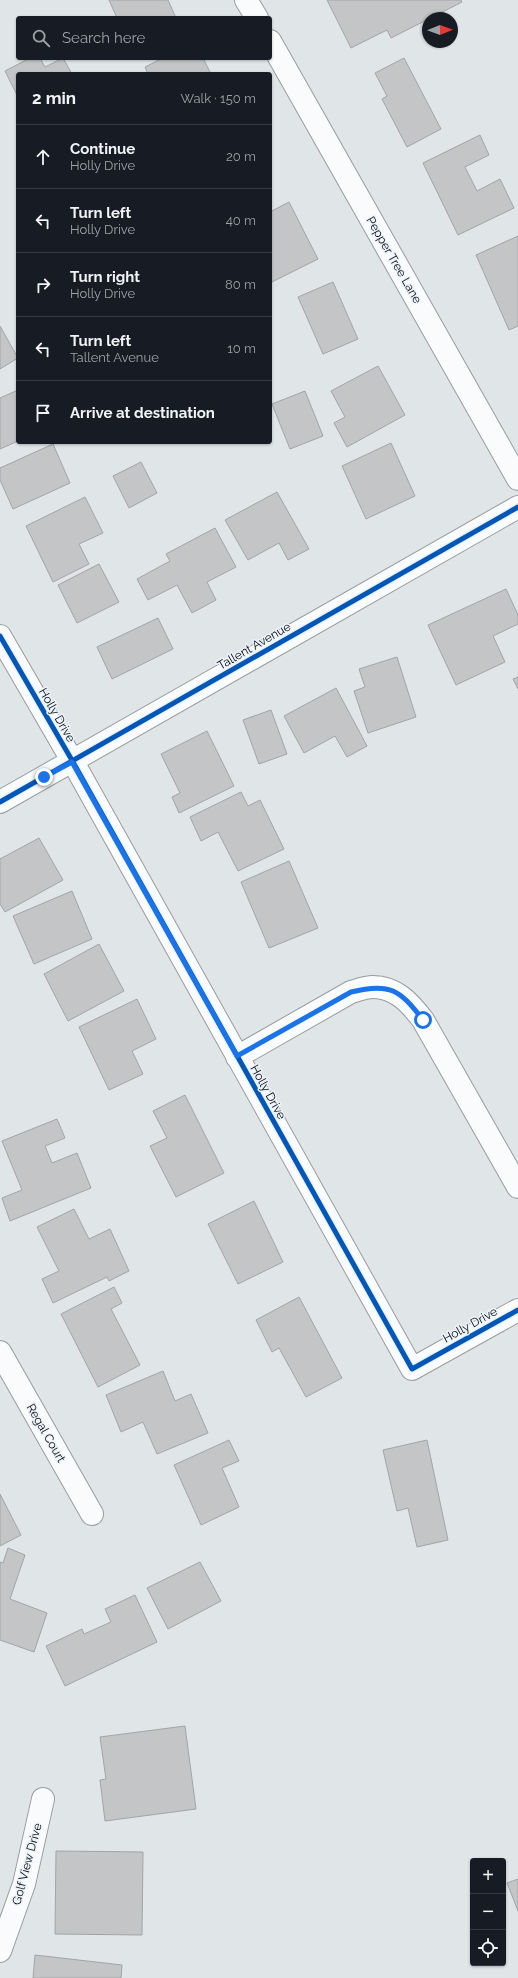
<!DOCTYPE html>
<meta charset="utf-8">
<style>
:root{--surface:#171b24;--page:#242831;--text:#f1f3f6;--muted:#9ea1a6;--line:#363941}
body{margin:0;font-family:Raleway,sans-serif;background:var(--page);color:var(--text)}
.controls{position:absolute;right:12px;bottom:12px;display:grid;overflow:hidden;border-radius:4px;box-shadow:0 1px 3px #0004}
.controls button{width:36px;height:36px;display:grid;place-items:center;padding:0;border:0;border-bottom:1px solid var(--line);background:var(--surface);color:var(--text);font:20px sans-serif}
.compass{position:absolute;left:422px;top:12px;width:36px;height:36px;border-radius:50%;background:var(--surface);box-shadow:0 1px 3px #0004;rotate:89deg}
.stop{position:absolute;width:12px;height:12px;margin:-9px;border:3px solid #1a73e8;border-radius:50%;background:#fff}
.stop.end{background:#1a73e8;border-color:#fff;box-shadow:0 1px 4px #0008}
.list{margin:0;padding:0;list-style:none}
h2{display:flex;justify-content:space-between;align-items:center;height:52px;margin:0;padding:0 16px;font-size:17px}
h2 small{font-size:13px;font-weight:400;color:var(--muted)}
.list li{display:grid;grid-template-columns:26px 1fr auto;gap:12px;align-items:center;box-sizing:border-box;height:64px;padding:0 16px;border-top:1px solid var(--line)}
.list b{display:block;font-size:15px;white-space:nowrap}
.list p{margin:0;font-size:13px;white-space:nowrap;color:var(--muted)}
.list em{font-size:13px;font-style:normal;color:var(--muted)}
.icon{flex:none;width:22px;height:22px;fill:none;stroke:currentColor;stroke-width:2;stroke-linecap:round;stroke-linejoin:round}
.map{position:relative;flex:none;width:518px;height:1978px;overflow:hidden}
.search{position:absolute;background:var(--surface);box-shadow:0 1px 3px #0004;left:16px;top:16px;width:256px;height:44px;display:flex;align-items:center;gap:10px;box-sizing:border-box;padding:0 14px;border-radius:4px;color:var(--muted);font-size:15px}
.panel{position:absolute;background:var(--surface);box-shadow:0 1px 3px #0004;left:16px;top:72px;width:256px;height:372px;border-radius:4px}
.map>svg:first-child{display:block}
</style>
<div class="map">
<svg width="518" height="1978" viewBox="0 0 518 1978">
<rect width="100%" height="100%" fill="#e0e5e8"/>
<path fill="#c3c5c7" stroke="#a2a4a7" d="M 109,0 L 168,0 L 176,18 L 117,18 Z
M 327,0 L 461,0 L 462,2 L 391,38 L 387,30 L 351,48 Z
M 30,58 L 40,58 L 45,67 L 63,58 L 72,74 L 18,74 L 18,97 L 5,71 Z
M 163,58 L 203,58 L 211,74 L 148,74 L 145,67 Z
M 404,58 L 441,129 L 407,147 L 382,99 L 387,96 L 375,73 Z
M 480,135 L 489,155 L 465,167 L 477,191 L 500,179 L 514,208 L 458,235 L 423,163 Z
M 289,202 L 318,259 L 270,283 L 270,212 Z
M 518,236 L 518,326 L 509,330 L 476,255 Z
M 333,282 L 358,339 L 323,354 L 298,297 Z
M 0,326 L 18,358 L 0,369 Z
M 378,366 L 405,415 L 347,447 L 334,423 L 345,417 L 331,391 Z
M 18,390 L 18,441 L 0,449 L 0,398 Z
M 305,391 L 323,436 L 290,449 L 272,404 Z
M 391,443 L 415,496 L 366,519 L 342,466 Z
M 53,444 L 70,483 L 13,509 L 0,480 L 0,468 Z
M 141,462 L 157,493 L 129,508 L 113,476 Z
M 277,492 L 309,549 L 288,560 L 279,543 L 248,560 L 225,520 Z
M 85,497 L 103,533 L 79,544 L 89,564 L 53,582 L 26,526 Z
M 215,528 L 236,567 L 207,582 L 216,600 L 192,613 L 177,585 L 148,600 L 137,579 L 170,561 L 166,554 Z
M 99,564 L 119,602 L 77,623 L 58,585 Z
M 506,589 L 518,615 L 518,624 L 493,636 L 505,662 L 456,685 L 428,625 Z
M 158,618 L 173,649 L 112,679 L 97,647 Z
M 397,657 L 416,717 L 368,733 L 354,691 L 365,687 L 359,669 Z
M 518,677 L 518,689 L 513,679 Z
M 336,688 L 367,746 L 347,757 L 335,736 L 304,753 L 284,716 Z
M 271,710 L 287,754 L 259,764 L 243,720 Z
M 207,731 L 234,786 L 179,813 L 172,797 L 180,793 L 161,754 Z
M 241,792 L 248,806 L 260,800 L 284,849 L 238,871 L 218,832 L 201,841 L 190,817 Z
M 39,838 L 63,880 L 5,912 L 0,904 L 0,859 Z
M 289,861 L 318,928 L 269,948 L 241,882 Z
M 72,891 L 92,939 L 34,964 L 13,916 Z
M 99,944 L 124,991 L 68,1021 L 44,974 Z
M 137,999 L 156,1039 L 132,1051 L 143,1074 L 109,1090 L 79,1027 Z
M 185,1095 L 224,1173 L 176,1197 L 150,1146 L 167,1138 L 153,1111 Z
M 57,1119 L 65,1138 L 45,1146 L 52,1163 L 77,1153 L 91,1188 L 10,1221 L 2,1198 L 22,1190 L 2,1141 Z
M 254,1201 L 283,1262 L 238,1284 L 208,1224 Z
M 74,1209 L 89,1239 L 110,1229 L 129,1271 L 109,1281 L 107,1277 L 53,1303 L 42,1279 L 59,1271 L 37,1227 Z
M 114,1287 L 122,1303 L 111,1309 L 140,1365 L 98,1387 L 61,1314 Z
M 299,1297 L 342,1378 L 306,1397 L 279,1348 L 272,1352 L 256,1320 Z
M 163,1371 L 175,1401 L 191,1394 L 208,1433 L 157,1454 L 143,1422 L 121,1432 L 106,1395 Z
M 229,1440 L 239,1461 L 222,1468 L 239,1507 L 201,1525 L 174,1465 Z
M 427,1440 L 448,1540 L 417,1547 L 408,1508 L 397,1511 L 383,1450 Z
M 0,1494 L 21,1535 L 0,1546 Z
M 8,1548 L 25,1555 L 10,1599 L 47,1613 L 34,1652 L 0,1640 L 0,1562 L 3,1563 Z
M 200,1562 L 221,1601 L 168,1629 L 147,1588 Z
M 135,1595 L 157,1642 L 65,1686 L 46,1646 L 82,1629 L 84,1634 L 111,1622 L 105,1609 Z
M 185,1726 L 196,1809 L 105,1821 L 100,1780 L 106,1779 L 100,1737 Z
M 56,1851 L 143,1852 L 142,1935 L 55,1934 Z
M 518,1879 L 518,1911 L 507,1883 Z
M 35,1955 L 122,1965 L 121,1978 L 33,1978 Z"/>
<g fill="none" stroke-linecap="round" stroke-linejoin="round">
<g stroke="#989c9f" stroke-width="24">
<path id="minor" d="M 246,0 L 257,18
M 270,41 L 518,479
M 0,636 L 73,762 L 412,1369 L 518,1310
M 0,802 L 518,507
M 237,1057 L 351,992 C 358,990 366,987 373,987 C 396,987 410,1003 423,1020 L 518,1187
M 0,1352 L 92,1514
M 0,1951 L 24,1884 L 43,1799"/>
</g>
<use href="#minor" stroke="#fafbfc" stroke-width="22"/>
<g stroke="#ebf3fa" stroke-width="8">
<path id="cycleway" d="M 0,636 L 73,762 L 412,1369 L 518,1310
M 0,802 L 518,507"/>
</g>
<use href="#cycleway" stroke="#0057b8" stroke-width="5"/>
</g>
<g fill="none" stroke-linecap="round" stroke-linejoin="round">
<path stroke="#1a73e8" stroke-width="5" d="M 44,777 L 72,762 L 237,1056 L 351,992 C 390,982 400,990 423,1020"/>
</g>
<g text-anchor="middle" stroke-width="3" stroke-linejoin="round" paint-order="stroke">
<g font-size="12" fill="#090c0e" stroke="#ebf3fa">
<text transform="translate(394 260) rotate(60)" y="4">Pepper Tree Lane</text>
<text transform="translate(254 646) rotate(-30)" y="4">Tallent Avenue</text>
<text transform="translate(57 715) rotate(60)" y="4">Holly Drive</text>
<text transform="translate(268 1092) rotate(61)" y="4">Holly Drive</text>
<text transform="translate(470 1325) rotate(-29)" y="4">Holly Drive</text>
<text transform="translate(46 1433) rotate(60)" y="4">Regal Court</text>
<text transform="translate(27 1864) rotate(-75)" y="4">Golf View Drive</text>
</g>
</g>
</svg>
<div class="controls">
<button>+</button>
<button>−</button>
<button><svg class="icon" aria-label="locate" viewBox="0 0 24 24"><circle cx="12" cy="12" r="6"/><path d="M12 2v4M12 18v4M2 12h4M18 12h4"/></svg></button>
</div>
<svg class="compass" viewBox="-18 -18 36 36"><path d="M0-13l5 13h-10z" fill="#e53935"/><path d="M0 13l5-13h-10z" fill="#9ea1a6"/></svg>
<div class="stop" style="left:423px;top:1020px"></div>
<div class="stop end" style="left:44px;top:777px"></div>
<div class="search"><svg class="icon" aria-label="search" viewBox="0 0 24 24"><circle cx="10" cy="10" r="6"/><path d="M15 15l6 6"/></svg>Search here</div>
<section class="panel">
<h2>2 min<small>Walk · 150 m</small></h2>
<ul class="list">
<li><svg class="icon" aria-label="ahead" viewBox="0 0 24 24"><path d="M12 20V5M6 11l6-6 6 6"/></svg><div><b>Continue</b><p>Holly Drive</p></div><em>20 m</em></li>
<li><svg class="icon" aria-label="left" viewBox="0 0 24 24"><path d="M17 20v-9H6M10 6l-5 5 5 5"/></svg><div><b>Turn left</b><p>Holly Drive</p></div><em>40 m</em></li>
<li><svg class="icon" aria-label="right" viewBox="0 0 24 24"><path d="M7 20v-9h11M14 6l5 5-5 5"/></svg><div><b>Turn right</b><p>Holly Drive</p></div><em>80 m</em></li>
<li><svg class="icon" aria-label="left" viewBox="0 0 24 24"><path d="M17 20v-9H6M10 6l-5 5 5 5"/></svg><div><b>Turn left</b><p>Tallent Avenue</p></div><em>10 m</em></li>
<li><svg class="icon" aria-label="arrive" viewBox="0 0 24 24"><path d="M6 21V4h12l-3 4 3 4H6"/></svg><div><b>Arrive at destination</b></div></li>
</ul>
</section>
</div>
